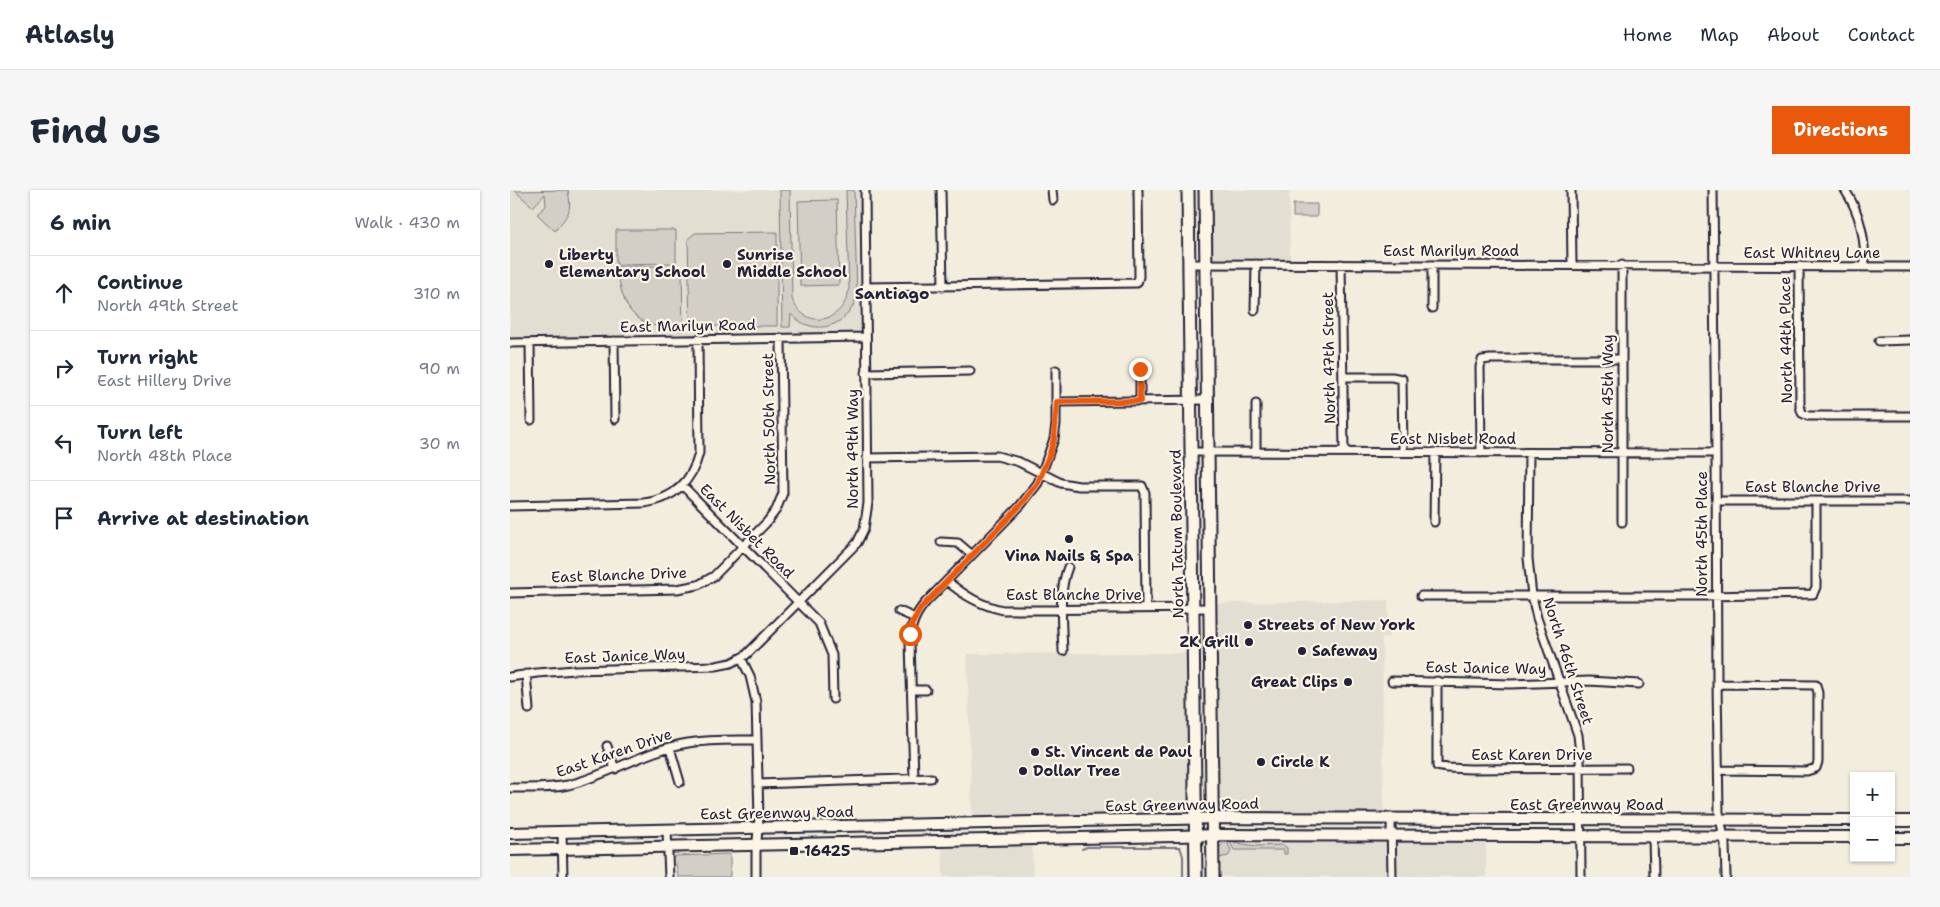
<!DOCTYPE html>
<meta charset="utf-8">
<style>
:root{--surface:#fff;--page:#f6f6f7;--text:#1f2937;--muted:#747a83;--line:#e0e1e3;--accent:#ea580c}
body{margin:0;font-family:"Shantell Sans",sans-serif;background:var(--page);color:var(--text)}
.controls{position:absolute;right:15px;bottom:15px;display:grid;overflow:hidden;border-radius:0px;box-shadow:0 1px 4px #0004}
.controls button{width:45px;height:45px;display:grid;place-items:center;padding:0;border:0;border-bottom:1px solid var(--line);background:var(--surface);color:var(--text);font:25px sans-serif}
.stop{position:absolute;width:15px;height:15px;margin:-11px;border:4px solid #ea580c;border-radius:50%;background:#fff}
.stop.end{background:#ea580c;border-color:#fff;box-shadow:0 1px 5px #0008}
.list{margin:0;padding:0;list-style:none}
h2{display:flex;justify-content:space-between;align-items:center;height:65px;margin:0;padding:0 20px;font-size:21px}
h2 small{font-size:16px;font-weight:400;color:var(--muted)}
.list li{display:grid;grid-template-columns:32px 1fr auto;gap:15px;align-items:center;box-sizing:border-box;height:75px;padding:0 20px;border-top:1px solid var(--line)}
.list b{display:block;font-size:19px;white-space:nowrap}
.list p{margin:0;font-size:16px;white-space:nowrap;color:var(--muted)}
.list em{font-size:16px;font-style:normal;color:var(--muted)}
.icon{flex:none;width:28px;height:28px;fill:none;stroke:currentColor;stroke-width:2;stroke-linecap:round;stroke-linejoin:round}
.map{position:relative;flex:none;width:1400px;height:687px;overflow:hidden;border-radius:0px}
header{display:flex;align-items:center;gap:30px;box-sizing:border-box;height:70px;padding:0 25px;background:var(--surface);border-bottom:1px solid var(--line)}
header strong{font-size:24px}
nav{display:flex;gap:28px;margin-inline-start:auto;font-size:18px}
.intro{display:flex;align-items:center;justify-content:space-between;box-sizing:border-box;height:120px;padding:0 30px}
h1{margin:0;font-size:35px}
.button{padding:12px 22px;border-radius:0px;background:var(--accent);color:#fff;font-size:18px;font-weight:700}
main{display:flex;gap:30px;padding:0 30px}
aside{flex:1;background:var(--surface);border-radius:0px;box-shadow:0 1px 4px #0004}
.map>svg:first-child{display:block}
</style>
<header>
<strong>Atlasly</strong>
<nav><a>Home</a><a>Map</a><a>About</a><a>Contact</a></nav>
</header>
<div class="intro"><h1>Find us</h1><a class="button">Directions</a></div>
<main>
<aside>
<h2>6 min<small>Walk · 430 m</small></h2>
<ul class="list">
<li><svg class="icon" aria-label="ahead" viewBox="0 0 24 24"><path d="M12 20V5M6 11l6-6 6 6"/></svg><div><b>Continue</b><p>North 49th Street</p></div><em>310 m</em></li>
<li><svg class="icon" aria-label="right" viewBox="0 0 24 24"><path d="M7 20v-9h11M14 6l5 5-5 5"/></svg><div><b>Turn right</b><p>East Hillery Drive</p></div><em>90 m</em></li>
<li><svg class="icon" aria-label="left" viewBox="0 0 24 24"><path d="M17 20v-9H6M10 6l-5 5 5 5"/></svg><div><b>Turn left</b><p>North 48th Place</p></div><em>30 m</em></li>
<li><svg class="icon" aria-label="arrive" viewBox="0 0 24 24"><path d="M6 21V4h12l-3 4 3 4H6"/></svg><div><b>Arrive at destination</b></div></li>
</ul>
</aside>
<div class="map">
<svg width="1400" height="687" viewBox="0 0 1400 687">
<rect width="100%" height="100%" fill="#f3edde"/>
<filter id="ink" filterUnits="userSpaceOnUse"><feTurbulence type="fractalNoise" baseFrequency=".02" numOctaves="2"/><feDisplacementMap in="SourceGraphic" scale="10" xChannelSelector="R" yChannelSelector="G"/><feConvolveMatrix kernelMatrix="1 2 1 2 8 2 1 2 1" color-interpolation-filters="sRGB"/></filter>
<g filter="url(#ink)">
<path fill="#e3ded2" d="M 0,0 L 355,0 L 356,147 L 0,153 Z
M 699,0 L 779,0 L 780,69 L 703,68 L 700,66 Z
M 878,410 L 879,447 L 872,448 L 874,622 L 707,622 L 709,506 L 705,494 L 704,413 Z
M 678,463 L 678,623 L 462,627 L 457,464 Z
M 716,651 L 731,653 L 976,652 L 976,687 L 708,687 L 708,659 Z
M 522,655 L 523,687 L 433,687 L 432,657 Z"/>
<path fill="#d4cfc6" stroke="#7b7880" d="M 58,0 C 62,23 59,23 45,41 L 27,24 L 36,16 L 35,4 L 23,17 L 5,1 Z
M 270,0 L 280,0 L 282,109 C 295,141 334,133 339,99 L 336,0 L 344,0 L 347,104 C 341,136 304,149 281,124 L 280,137 L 272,137 Z
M 327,10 L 329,95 L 290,96 L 288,11 Z
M 783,14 L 807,14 L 807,27 L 783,27 Z
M 106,40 L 166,40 L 166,73 L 106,74 Z
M 267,42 L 267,136 L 180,136 L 178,49 L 185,43 Z
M 107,76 L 167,76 L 172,81 L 173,141 C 124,135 113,125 107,76 Z
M 718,651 C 718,658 724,660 718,666 L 709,668 L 709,658 L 714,652 Z
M 720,652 L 747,656 L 773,655 L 777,658 L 777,664 L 774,664 L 774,660 L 724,660 Z
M 220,664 L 220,687 L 168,687 L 165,666 Z"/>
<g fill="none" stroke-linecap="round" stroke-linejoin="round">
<path stroke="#75727b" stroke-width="2" d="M 572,659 L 577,657 L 670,657 L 673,666 L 673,687"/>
<g stroke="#22223b" stroke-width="11">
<path id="street" d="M 431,0 L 433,97
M 542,0 L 543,10
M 1061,0 L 1062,75
M 1203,0 L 1206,263 L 1207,494 L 1209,622 L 1215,654 L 1216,687
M 1335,0 C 1351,24 1355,49 1355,77
M 679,74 L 1400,77
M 831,74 L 834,262
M 1289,76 L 1290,216 L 1292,223 L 1298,226 L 1400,226
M 356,97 L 627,93 L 629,87 L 628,0
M 922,118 L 922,75
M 745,120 L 746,74
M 104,151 L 105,229
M 1369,151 L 1400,150
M 0,153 L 356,147
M 20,153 L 21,230
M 630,179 L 630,211
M 356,183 L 460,181
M 833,187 L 882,187 L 892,189 L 893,262
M 547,212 L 697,210
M 680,262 L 1206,263
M 746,262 L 746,214
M 971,263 L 970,177 L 972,170 L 980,169 L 1112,169
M 1019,263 L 1018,368 L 1022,406 L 1027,428 L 1068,545 L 1070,564 L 1071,687
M 357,268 L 487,266 L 509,272 L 551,293 L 569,296 L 632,296 L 635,303 L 636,418
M 173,296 L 309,433 L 322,465 L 323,509
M 1206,311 L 1400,311
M 0,316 L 134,313 C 163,309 182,292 189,263 L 188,149
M 924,332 L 925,262
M 1112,332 L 1112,75
M 431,352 L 448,353 L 462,365
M 437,391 C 455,406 470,415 493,420 L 699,418
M 0,403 L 167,399 L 188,395 L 204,386 L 257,332 L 266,320 L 273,303 L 271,148
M 911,406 L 1195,406 L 1303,404 L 1306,397 L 1306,311
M 389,421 L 405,428
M 553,461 C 552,434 548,402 558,377
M 231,468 L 240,486 L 246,512 L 249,628 L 246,662 L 246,687
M 16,484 L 19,519
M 0,487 L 27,483 L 65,480 L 206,476 L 221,473 L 236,465 L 243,458 L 347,353 L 354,339 L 358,313 L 355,0
M 882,491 L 1000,494 L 1079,491 L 1129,494
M 927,491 L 927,576 L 937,578 L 961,579 L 1117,578
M 1207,494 L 1306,495 L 1308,503 L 1308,572 L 1306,578 L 1297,581 L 1209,580
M 401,500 L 416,500
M 97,556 L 105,579
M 160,558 L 170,592
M 404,589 L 400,452 C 400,436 405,424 416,412 L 510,316 L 528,293 L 544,249 L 546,234 L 546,180
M 248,594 L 421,588
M 0,598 C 19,598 39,599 58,595 C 99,585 136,560 178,553 C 200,549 224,550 247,550
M 881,630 L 882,687
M 157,640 L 159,687
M 52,642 L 53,687
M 1143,647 L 1144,687"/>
</g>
<g stroke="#22223b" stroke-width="14">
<path id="secondary" d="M 1381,631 L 1400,631
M 0,643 L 711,628 L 1344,630
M 1381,648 L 1400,648
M 0,660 L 712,645 L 1344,647"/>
</g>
<g stroke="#22223b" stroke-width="15">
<path id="primary" d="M 678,0 L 686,687
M 695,0 L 703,687"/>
</g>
<use href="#street" stroke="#fcf5e5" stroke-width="7"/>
<use href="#secondary" stroke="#fcf5e5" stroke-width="10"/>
<use href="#primary" stroke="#fcf5e5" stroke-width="11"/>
</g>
</g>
<g fill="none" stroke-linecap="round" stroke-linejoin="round" filter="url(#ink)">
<path stroke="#ea580c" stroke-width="6" d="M 400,444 L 402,434 L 410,419 L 510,316 L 528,293 L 540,263 L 544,249 L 547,212 L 630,211 L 630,179"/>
</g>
<g fill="#22223b" stroke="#fcf5e5" stroke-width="2">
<circle cx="39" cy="74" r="5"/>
<circle cx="217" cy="74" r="5"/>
<circle cx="559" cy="349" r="5"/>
<circle cx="738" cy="435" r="5"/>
<circle cx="739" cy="452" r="5"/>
<circle cx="792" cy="461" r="5"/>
<circle cx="838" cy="492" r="5"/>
<circle cx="525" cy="562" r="5"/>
<circle cx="751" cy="572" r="5"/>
<circle cx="513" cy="581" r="5"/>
<rect x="279" y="656" width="10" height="10" rx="2.5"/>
</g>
<g text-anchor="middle" stroke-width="4.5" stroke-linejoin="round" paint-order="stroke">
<g font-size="15" fill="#22223b" stroke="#fcf5e5">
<text x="941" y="66">East Marilyn Road</text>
<text x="1302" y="68">East Whitney Lane</text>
<text transform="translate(178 136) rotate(-1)" y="5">East Marilyn Road</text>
<text transform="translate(1276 150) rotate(-91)" y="5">North 44th Place</text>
<text transform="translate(819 168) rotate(-91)" y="5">North 47th Street</text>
<text transform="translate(1098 204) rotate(-90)" y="5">North 45th Way</text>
<text transform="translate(259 229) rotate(-91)" y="5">North 50th Street</text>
<text x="943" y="254">East Nisbet Road</text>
<text transform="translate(343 259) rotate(-90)" y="5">North 49th Way</text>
<text x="1303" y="302">East Blanche Drive</text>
<text transform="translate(237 341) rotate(45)" y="5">East Nisbet Road</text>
<text transform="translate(667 344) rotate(-91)" y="5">North Tatum Boulevard</text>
<text transform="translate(1192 344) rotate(-90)" y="5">North 45th Place</text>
<text transform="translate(109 385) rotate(-2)" y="5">East Blanche Drive</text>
<text x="564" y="410">East Blanche Drive</text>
<text transform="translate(115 466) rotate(-2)" y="5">East Janice Way</text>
<text transform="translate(1058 471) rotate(72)" y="5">North 46th Street</text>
<text transform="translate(976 478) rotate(1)" y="5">East Janice Way</text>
<text transform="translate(104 563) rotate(-19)" y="5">East Karen Drive</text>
<text x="1022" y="570">East Karen Drive</text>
<text transform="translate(672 615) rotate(-1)" y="5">East Greenway Road</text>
<text x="1077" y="620">East Greenway Road</text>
<text transform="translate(267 623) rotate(-1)" y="5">East Greenway Road</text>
</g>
<g font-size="15" font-weight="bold" fill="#22223b" stroke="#fcf5e5" text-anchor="start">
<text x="49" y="70">Liberty<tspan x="49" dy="17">Elementary School</tspan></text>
<text x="227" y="70">Sunrise<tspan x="227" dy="17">Middle School</tspan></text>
<text x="559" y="371" text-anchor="middle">Vina Nails &amp; Spa</text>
<text x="748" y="440">Streets of New York</text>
<text x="729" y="457" text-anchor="end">ZK Grill</text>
<text x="802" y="466">Safeway</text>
<text x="828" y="497" text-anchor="end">Great Clips</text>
<text x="535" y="567">St. Vincent de Paul</text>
<text x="761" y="577">Circle K</text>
<text x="523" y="586">Dollar Tree</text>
<text x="294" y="666">16425</text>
</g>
<g font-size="16" font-weight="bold" fill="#22223b" stroke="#fcf5e5">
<text x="382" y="109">Santiago</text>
</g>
</g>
</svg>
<div class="controls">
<button>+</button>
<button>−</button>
</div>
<div class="stop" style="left:400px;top:444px"></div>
<div class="stop end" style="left:630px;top:179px"></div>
</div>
</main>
